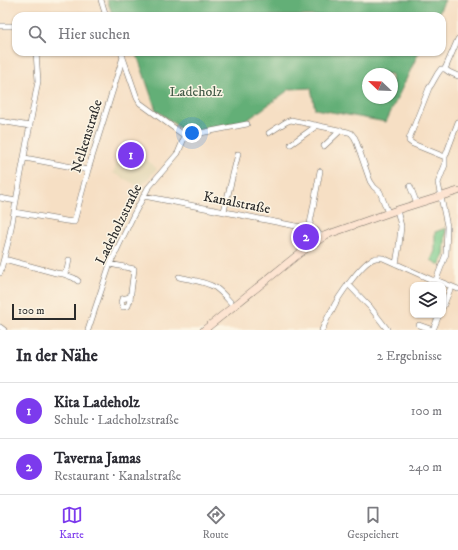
<!DOCTYPE html>
<html lang="de">
<meta charset="utf-8">
<style>
:root{--surface:#fff;--page:#f7f7f7;--text:#2b2b33;--muted:#7c7c81;--line:#e1e1e2;--accent:#7c3aed}
body{margin:0;font-family:"IM FELL DW Pica",serif;background:var(--page);color:var(--text)}
.controls{position:absolute;right:12px;bottom:12px;display:grid;overflow:hidden;border-radius:8px;box-shadow:0 1px 3px #0004}
.controls button{width:36px;height:36px;display:grid;place-items:center;padding:0;border:0;border-bottom:1px solid var(--line);background:var(--surface);color:var(--text);font:20px sans-serif}
.compass{position:absolute;left:362px;top:68px;width:36px;height:36px;border-radius:50%;background:var(--surface);box-shadow:0 1px 3px #0004;rotate:293deg}
.scale{position:absolute;left:12px;bottom:10px;width:64px;box-sizing:border-box;padding-left:4px;border:2px solid #2b2b2b;border-top:0;font-size:11px;line-height:14px;white-space:nowrap;color:#2b2b2b;-webkit-text-stroke:3px #fcf5e5;paint-order:stroke}
.you{position:absolute;left:192px;top:133px;width:14px;height:14px;margin:-10px;border:3px solid #fff;border-radius:50%;background:#1a73e8;box-shadow:0 0 0 6px #1a73e833}
.badge{display:grid;place-items:center;width:26px;height:26px;border-radius:50%;background:var(--accent);color:#fff;font-size:13px;font-weight:700}
.pin{position:absolute;translate:-50% -50%;border:2px solid #fff;box-shadow:0 1px 4px #0006}
.list{margin:0;padding:0;list-style:none}
h2{display:flex;justify-content:space-between;align-items:center;height:52px;margin:0;padding:0 16px;font-size:17px}
h2 small{font-size:13px;font-weight:400;color:var(--muted)}
.list li{display:grid;grid-template-columns:26px 1fr auto;gap:12px;align-items:center;box-sizing:border-box;height:56px;padding:0 16px;border-top:1px solid var(--line)}
.list b{display:block;font-size:15px;white-space:nowrap}
.list p{margin:0;font-size:13px;white-space:nowrap;color:var(--muted)}
.list em{font-size:13px;font-style:normal;color:var(--muted)}
.icon{flex:none;width:22px;height:22px;fill:none;stroke:currentColor;stroke-width:2;stroke-linecap:round;stroke-linejoin:round}
.map{position:relative;flex:none;width:458px;height:330px;overflow:hidden}
.search{position:absolute;background:var(--surface);box-shadow:0 1px 3px #0004;left:12px;right:12px;top:12px;height:44px;display:flex;align-items:center;gap:10px;box-sizing:border-box;padding:0 14px;border-radius:12px;color:var(--muted);font-size:15px}
.sheet{height:164px;background:var(--surface)}
nav{display:flex;justify-content:space-around;align-items:center;box-sizing:border-box;height:56px;border-top:1px solid var(--line);background:var(--surface);font-size:11px;color:var(--muted)}
nav a{display:grid;justify-items:center;gap:2px}
nav .on{color:var(--accent)}
.map>svg:first-child{display:block}
</style>
<div class="map">
<svg width="458" height="330" viewBox="0 0 458 330">
<rect width="100%" height="100%" fill="#fcf5e5"/>
<filter id="ink" filterUnits="userSpaceOnUse"><feTurbulence type="fractalNoise" baseFrequency=".025" numOctaves="2"/><feDisplacementMap in="SourceGraphic" scale="8" xChannelSelector="R" yChannelSelector="G"/><feConvolveMatrix kernelMatrix="1 2 1 2 8 2 1 2 1" color-interpolation-filters="sRGB"/></filter>
<filter id="wash" filterUnits="userSpaceOnUse"><feTurbulence type="fractalNoise" baseFrequency=".012" numOctaves="4" result="noise"/><feDisplacementMap in="SourceGraphic" scale="16" xChannelSelector="R" yChannelSelector="G"/><feGaussianBlur stdDeviation="0.9" result="paint"/><feColorMatrix in="noise" values="0 0 0 0 0 0 0 0 0 0 0 0 0 0 0 0 0 1.4 0 .05"/><feComposite in="paint" operator="in"/></filter>
<g filter="url(#wash)">
<rect width="100%" height="100%" fill="#f6dfc4"/>
<path fill="#e6daba" d="M 126,140 L 157,169 L 140,187 L 113,173 Z"/>
<path fill="#7bcb8b" stroke="#537b5b" d="M 446,228 L 444,255 L 440,265 L 431,260 L 435,251 L 435,232 Z"/>
<path fill="#64af77" stroke="#486d51" fill-rule="evenodd" d="M 107,0 L 445,0 L 437,16 L 113,16 Z
M 136,52 L 419,52 L 386,122 L 315,109 L 311,88 L 290,89 L 246,121 L 186,133 L 156,110 ZM 368,74 L 392,74 L 392,98 L 368,98 Z"/>
</g>
<g filter="url(#ink)">
<g fill="none" stroke-linecap="round" stroke-linejoin="round">
<g stroke="#726a61" stroke-width="6">
<path id="minor" d="M 101,0 L 106,16
M 0,26 L 16,26
M 121,52 L 137,98 L 140,103 L 185,136 L 247,124
M 445,69 L 458,39
M 0,121 L 30,126
M 269,133 L 286,122 L 291,120 L 348,132 L 351,133 L 355,138 L 370,181 L 374,187 L 380,192 L 388,213
M 291,144 L 315,127 L 316,125
M 324,146 L 341,130
M 445,157 L 413,144 L 409,141 L 409,139 L 429,88 C 434,82 435,76 441,69 L 445,69 L 449,72 L 458,76
M 25,158 L 88,170
M 410,186 L 417,204
M 144,196 L 316,230 L 322,238
M 0,198 L 16,201
M 224,211 L 238,154
M 14,212 L 66,221 L 74,222 L 88,170 L 123,57
M 309,229 L 320,171
M 4,259 L 56,273 L 63,274 L 67,270 L 69,260
M 110,264 L 134,269 L 130,300 L 128,306 L 123,307 L 121,302 L 122,299 L 130,297
M 396,264 L 399,246 L 401,226 L 397,210
M 0,273 L 9,239 L 38,81 L 36,52
M 63,274 L 74,278 L 78,281
M 179,277 C 191,280 205,281 216,288 C 223,293 228,300 234,306
M 436,280 L 446,254 L 447,226 L 438,183 L 445,165 L 445,157 L 458,122
M 348,284 L 370,307 L 387,329 L 386,330
M 443,307 L 451,287
M 419,325 L 433,330 L 439,315
M 0,327 L 4,330
M 88,330 L 110,264 L 133,216 L 148,188 L 178,153 L 185,136
M 322,330 C 325,323 328,316 332,310 C 338,297 361,264 373,259 C 377,257 379,258 383,258 L 432,280 L 436,280 L 458,289"/>
</g>
<g stroke="#726a61" stroke-width="8">
<path id="secondary" d="M 204,330 L 300,253 L 326,235 L 397,210 L 458,191"/>
</g>
<use href="#minor" stroke="#fff" stroke-width="5"/>
<use href="#secondary" stroke="#fde4d1" stroke-width="7"/>
</g>
</g>
<g text-anchor="middle" stroke-width="3" stroke-linejoin="round" paint-order="stroke">
<g font-size="14" fill="#435b48" stroke="#fcf5e5">
<text x="196" y="96">Ladeholz</text>
</g>
<g font-size="14" fill="#2b2b2b" stroke="#fcf5e5">
<text transform="translate(86 136) rotate(-73)" y="5">Nelkenstraße</text>
<text transform="translate(237 202) rotate(11)" y="5">Kanalstraße</text>
<text transform="translate(118 224) rotate(-64)" y="5">Ladeholzstraße</text>
</g>
</g>
</svg>
<div class="controls">
<button><svg class="icon" aria-label="layers" viewBox="0 0 24 24"><path d="M12 4l9 5-9 5-9-5zM3 14l9 5 9-5"/></svg></button>
</div>
<svg class="compass" viewBox="-18 -18 36 36"><path d="M0-13l5 13h-10z" fill="#e53935"/><path d="M0 13l5-13h-10z" fill="#7c7c81"/></svg>
<div class="scale">100 m</div>
<div class="you"></div>
<div class="pin badge" style="left:131px;top:155px">1</div>
<div class="pin badge" style="left:306px;top:237px">2</div>
<div class="search"><svg class="icon" aria-label="search" viewBox="0 0 24 24"><circle cx="10" cy="10" r="6"/><path d="M15 15l6 6"/></svg>Hier suchen</div>
</div>
<section class="sheet">
<h2>In der Nähe<small>2 Ergebnisse</small></h2>
<ul class="list">
<li><span class="badge">1</span><div><b>Kita Ladeholz</b><p>Schule · Ladeholzstraße</p></div><em>100 m</em></li>
<li><span class="badge">2</span><div><b>Taverna Jamas</b><p>Restaurant · Kanalstraße</p></div><em>240 m</em></li>
</ul>
</section>
<nav>
<a class="on"><svg class="icon" aria-label="map" viewBox="0 0 24 24"><path d="M3 6l6-2 6 2 6-2v14l-6 2-6-2-6 2zM9 4v14M15 6v14"/></svg>Karte</a>
<a><svg class="icon" aria-label="directions" viewBox="0 0 24 24"><path d="M12 3l9 9-9 9-9-9zM9 14v-3h6M13 9l2 2-2 2"/></svg>Route</a>
<a><svg class="icon" aria-label="saved" viewBox="0 0 24 24"><path d="M7 4h10v16l-5-4-5 4z"/></svg>Gespeichert</a>
</nav>
